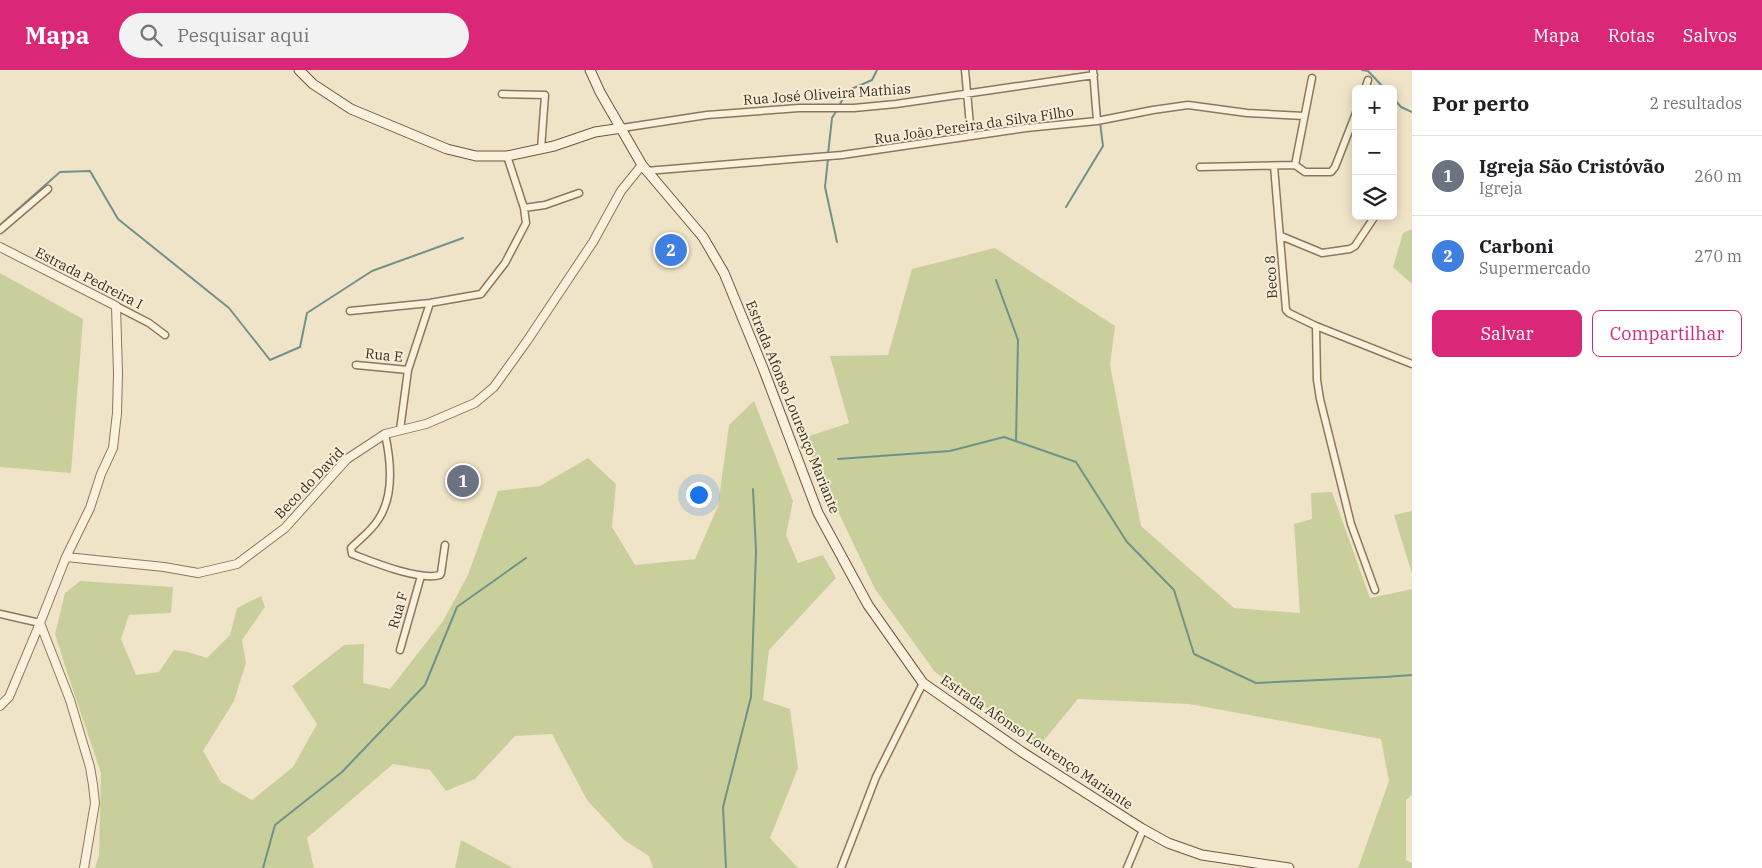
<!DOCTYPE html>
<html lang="pt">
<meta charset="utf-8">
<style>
:root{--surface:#fff;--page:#f2f2f2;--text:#202124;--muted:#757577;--line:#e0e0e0;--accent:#db2777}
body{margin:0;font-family:"IBM Plex Serif",serif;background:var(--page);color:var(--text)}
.controls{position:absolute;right:15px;top:15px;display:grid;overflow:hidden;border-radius:8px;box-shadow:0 2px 12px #0003}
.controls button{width:45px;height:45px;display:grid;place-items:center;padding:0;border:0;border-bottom:1px solid var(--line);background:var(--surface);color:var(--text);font:25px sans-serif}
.you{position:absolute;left:698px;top:424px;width:18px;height:18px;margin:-12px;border:4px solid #fff;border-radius:50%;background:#1a73e8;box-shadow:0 0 0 8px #1a73e833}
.badge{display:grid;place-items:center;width:32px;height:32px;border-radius:50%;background:var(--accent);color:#fff;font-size:16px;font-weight:700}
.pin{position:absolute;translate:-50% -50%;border:2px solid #fff;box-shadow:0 1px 5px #0006}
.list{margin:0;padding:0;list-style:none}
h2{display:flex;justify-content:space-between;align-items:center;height:65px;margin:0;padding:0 20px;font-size:21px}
h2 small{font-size:16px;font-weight:400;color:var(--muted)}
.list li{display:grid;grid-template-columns:32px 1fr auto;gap:15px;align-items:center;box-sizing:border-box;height:80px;padding:0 20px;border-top:1px solid var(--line)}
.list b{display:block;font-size:19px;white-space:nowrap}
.list p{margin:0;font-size:16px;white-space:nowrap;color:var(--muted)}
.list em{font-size:16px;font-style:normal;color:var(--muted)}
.actions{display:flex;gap:10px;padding:15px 20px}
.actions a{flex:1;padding:11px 0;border:1px solid var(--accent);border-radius:8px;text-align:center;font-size:18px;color:var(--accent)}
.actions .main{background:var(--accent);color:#fff}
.icon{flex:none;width:28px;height:28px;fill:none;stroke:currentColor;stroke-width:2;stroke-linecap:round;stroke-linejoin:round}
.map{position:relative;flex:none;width:1412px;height:798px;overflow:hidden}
header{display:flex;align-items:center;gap:30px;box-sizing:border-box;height:70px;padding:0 25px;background:var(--accent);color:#fff}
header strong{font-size:24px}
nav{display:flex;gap:28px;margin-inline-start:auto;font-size:18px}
.search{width:350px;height:45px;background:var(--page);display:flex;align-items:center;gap:12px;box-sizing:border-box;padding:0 18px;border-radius:28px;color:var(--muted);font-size:19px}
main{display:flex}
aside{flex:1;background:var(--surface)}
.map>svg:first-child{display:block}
</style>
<header>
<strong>Mapa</strong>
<div class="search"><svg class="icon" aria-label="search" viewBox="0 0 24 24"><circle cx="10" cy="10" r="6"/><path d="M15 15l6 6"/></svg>Pesquisar aqui</div>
<nav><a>Mapa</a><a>Rotas</a><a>Salvos</a></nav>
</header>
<main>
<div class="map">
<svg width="1412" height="798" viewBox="0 0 1412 798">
<rect width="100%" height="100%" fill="#f0e4c8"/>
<path fill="#c9cf9b" d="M 1412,159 L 1412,214 L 1393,197 L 1403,163 Z
M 995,178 L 1115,256 L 1110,295 L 1141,456 L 1234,538 L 1300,543 L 1294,454 L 1312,449 L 1311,423 L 1332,422 L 1370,528 L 1412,519 L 1412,725 L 1406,730 L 1406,790 L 1412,793 L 1412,798 L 1358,798 L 1389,711 L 1381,669 L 1189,634 L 1078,629 L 1040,675 L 935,602 L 875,519 L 803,368 L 849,353 L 830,286 L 888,285 L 912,199 Z
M 0,203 L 83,249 L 71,403 L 0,397 Z
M 754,331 L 793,431 L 786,465 L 798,493 L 823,485 L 836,508 L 769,580 L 763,630 L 790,639 L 798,698 L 770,768 L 798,798 L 653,798 L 649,786 L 624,770 L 587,730 L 552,664 L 515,666 L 475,709 L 446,721 L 430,700 L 393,694 L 307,768 L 314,798 L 95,798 L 99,785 L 101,703 L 68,605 L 55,564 L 65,523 L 80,511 L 173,517 L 171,543 L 129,545 L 121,569 L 136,605 L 159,602 L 174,580 L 188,582 L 207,588 L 230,565 L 237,538 L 261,526 L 265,537 L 242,570 L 246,593 L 234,631 L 203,681 L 221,712 L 252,730 L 293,697 L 317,654 L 292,616 L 344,575 L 364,574 L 363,613 L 390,619 L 443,551 L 468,505 L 498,421 L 540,416 L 588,388 L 616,414 L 612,457 L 635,495 L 695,489 L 718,436 L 729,355 Z
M 1412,441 L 1412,504 L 1394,445 Z
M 461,770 L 513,798 L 455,798 Z"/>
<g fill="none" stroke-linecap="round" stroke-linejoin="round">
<path stroke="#6f938a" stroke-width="2" d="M 1362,0 L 1368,1 L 1385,19
M 1097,15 L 1100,47
M 1393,28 L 1401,37 L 1412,42
M 839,36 L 847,21 L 872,10 L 877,0
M 828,84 L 832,48 L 837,40
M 828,89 L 825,117 L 837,172
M 1066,137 L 1103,76 L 1100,52
M 0,155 L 60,102 L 90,101 L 118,149 L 229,238 L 270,290 L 300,277 L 307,243 L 372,201 L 463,168
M 996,210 L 1018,270 L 1016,371
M 838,389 L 950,381 L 1004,367 L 1076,392 L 1127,472 L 1174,520 L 1194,584 L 1256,613 L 1385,607 L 1412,605
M 263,798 L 275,755 L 342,702 L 425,615 L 457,537 L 526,488
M 726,798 L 723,737 L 751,627 L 756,481 L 753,419"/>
<g stroke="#8d765c" stroke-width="9">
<path id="minor" d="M 965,0 L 971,66
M 1093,0 L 1097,51
M 1365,19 L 1368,10
M 502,24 L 545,25 L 541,79
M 622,58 L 707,45 L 799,38 L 854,38 L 896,34 L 1094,5
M 1295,95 L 1305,102 L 1331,102 L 1335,97 L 1356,43
M 1274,96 L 1286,240 L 1289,243 L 1316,256 L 1412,294
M 1200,97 L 1295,95 L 1312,8
M 646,101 L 842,85 L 1026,58 L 1097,51 L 1153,40 L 1188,35 L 1247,43 L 1304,46
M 524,138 L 545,135 L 579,123
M 0,160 L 48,119
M 1281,166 L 1322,183 L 1350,179 L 1355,176 L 1375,146
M 116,236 L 149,253 L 165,265
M 350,241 L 430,233 L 481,224 L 505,193 L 526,153 L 524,138 L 507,86
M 1316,256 L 1317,310 L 1320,329 L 1351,454 L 1375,520
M 356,295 L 408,300
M 400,360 L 408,300 L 430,233
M 385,364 C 391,391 395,425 378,450 C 372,460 360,469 351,478 L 352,484 C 373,492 419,511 440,505 L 441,503 L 445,475
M 0,544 L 40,553
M 400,580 L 421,506
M 841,798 L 876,707 L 923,613
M 1127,798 L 1143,760"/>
</g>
<g stroke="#8d765c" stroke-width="10">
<path id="tertiary" d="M 0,177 L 116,236 L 118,303 L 117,343 L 113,378 L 101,404 L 90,438 L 66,487 L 40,553 L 9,627 L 0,636
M 66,487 L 164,497 L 198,503 L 237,494 L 285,458 L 347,389 L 385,364 L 426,354 L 475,333 L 494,317 L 527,271 L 593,172 L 621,121 L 642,95
M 40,553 L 70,630 L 90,697 L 93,715 L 95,733 L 84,798"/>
</g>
<g stroke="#6f573f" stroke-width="11">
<path id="secondary" d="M 299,0 L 313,14 L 351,39 L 447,79 L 476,86 L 507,86 L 554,76 L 595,62 L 622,58
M 590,0 L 600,22 L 642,95 L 703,167 L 724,203 L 763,298 L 818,443 L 868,535 L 923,613 L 1022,682 L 1141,758 L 1168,773 L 1202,785 L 1289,798"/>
</g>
<use href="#minor" stroke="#faf1dc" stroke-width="6"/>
<use href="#tertiary" stroke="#faf1dc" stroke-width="8"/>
<use href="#secondary" stroke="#faf1dc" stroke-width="9"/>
</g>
<g text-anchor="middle" stroke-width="4" stroke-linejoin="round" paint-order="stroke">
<g font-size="14" fill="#3d2e20" stroke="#f7eed8">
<text transform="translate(827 24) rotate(-4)" y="5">Rua José Oliveira Mathias</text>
<text transform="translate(974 55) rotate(-8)" y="5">Rua João Pereira da Silva Filho</text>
<text transform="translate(1271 207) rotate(-93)" y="5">Beco 8</text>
<text transform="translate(89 208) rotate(27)" y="5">Estrada Pedreira I</text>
<text transform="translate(384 285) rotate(6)" y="5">Rua E</text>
<text transform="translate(793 337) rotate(68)" y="5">Estrada Afonso Lourenço Mariante</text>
<text transform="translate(309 413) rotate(-46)" y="5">Beco do David</text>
<text transform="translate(398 540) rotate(-74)" y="5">Rua F</text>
<text transform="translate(1037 672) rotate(34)" y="5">Estrada Afonso Lourenço Mariante</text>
</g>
</g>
</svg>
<div class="controls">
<button>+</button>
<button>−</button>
<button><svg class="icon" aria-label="layers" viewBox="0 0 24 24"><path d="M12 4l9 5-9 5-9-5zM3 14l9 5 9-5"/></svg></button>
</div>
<div class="you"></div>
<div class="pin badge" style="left:463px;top:411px;background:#6b7280">1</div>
<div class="pin badge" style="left:671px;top:180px;background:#3f7fe0">2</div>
</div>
<aside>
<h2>Por perto<small>2 resultados</small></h2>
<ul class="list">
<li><span class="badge" style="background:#6b7280">1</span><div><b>Igreja São Cristóvão</b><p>Igreja</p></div><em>260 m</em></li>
<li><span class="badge" style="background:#3f7fe0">2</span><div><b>Carboni</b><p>Supermercado</p></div><em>270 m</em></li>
</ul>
<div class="actions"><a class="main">Salvar</a><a>Compartilhar</a></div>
</aside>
</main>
